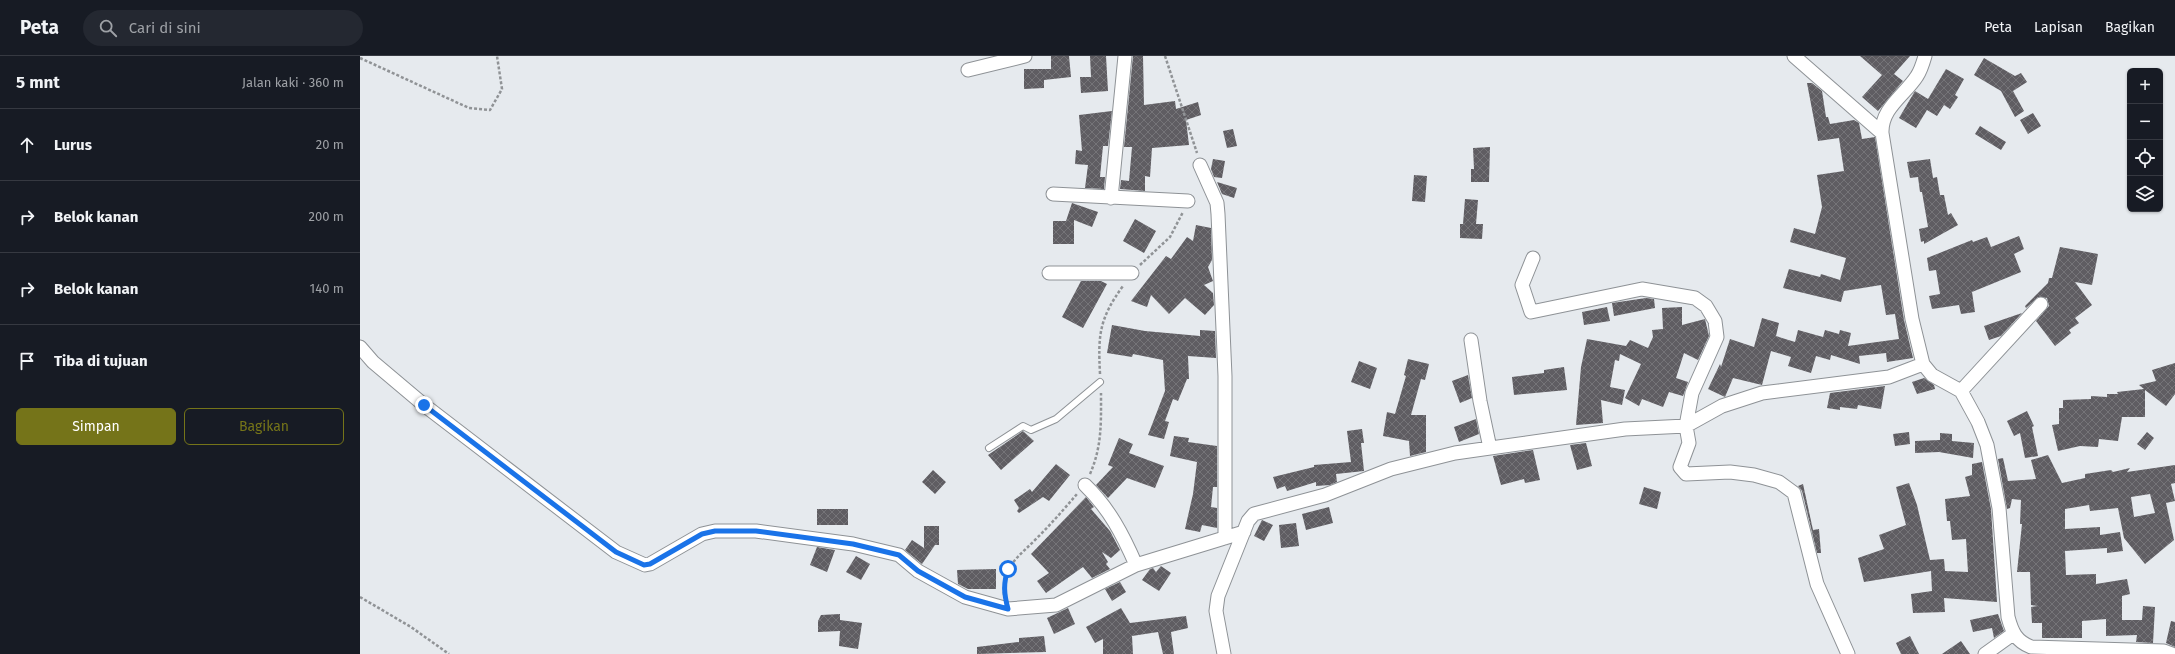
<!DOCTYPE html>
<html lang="id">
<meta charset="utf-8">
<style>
:root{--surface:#171b24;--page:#242831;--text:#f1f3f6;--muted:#9ea1a6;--line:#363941;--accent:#757419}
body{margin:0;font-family:"Fira Sans",sans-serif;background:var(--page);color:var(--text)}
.controls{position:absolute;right:12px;top:12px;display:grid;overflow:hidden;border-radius:6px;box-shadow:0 1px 3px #0004}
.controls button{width:36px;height:36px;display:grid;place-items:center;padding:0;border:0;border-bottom:1px solid var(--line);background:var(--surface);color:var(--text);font:20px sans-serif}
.stop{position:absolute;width:12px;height:12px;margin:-9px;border:3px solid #1a73e8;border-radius:50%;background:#fff}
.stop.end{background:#1a73e8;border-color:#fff;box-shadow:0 1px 4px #0008}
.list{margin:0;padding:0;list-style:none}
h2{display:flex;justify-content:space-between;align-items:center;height:52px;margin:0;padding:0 16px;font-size:17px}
h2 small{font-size:13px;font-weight:400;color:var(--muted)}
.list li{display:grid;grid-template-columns:26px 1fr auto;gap:12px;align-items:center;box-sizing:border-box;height:72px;padding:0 16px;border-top:1px solid var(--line)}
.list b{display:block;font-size:15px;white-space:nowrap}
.list em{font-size:13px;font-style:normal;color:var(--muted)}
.actions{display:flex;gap:8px;padding:12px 16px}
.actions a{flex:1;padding:9px 0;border:1px solid var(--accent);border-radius:6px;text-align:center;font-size:14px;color:var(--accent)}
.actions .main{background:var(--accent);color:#fff}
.icon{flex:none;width:22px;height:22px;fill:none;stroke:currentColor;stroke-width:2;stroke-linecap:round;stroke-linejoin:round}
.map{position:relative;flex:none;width:1815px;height:598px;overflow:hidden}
header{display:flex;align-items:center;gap:24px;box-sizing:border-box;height:56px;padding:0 20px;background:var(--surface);border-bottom:1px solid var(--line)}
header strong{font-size:19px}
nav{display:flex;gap:22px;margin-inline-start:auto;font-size:14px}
.search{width:280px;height:36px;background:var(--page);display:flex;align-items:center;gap:10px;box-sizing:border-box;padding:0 14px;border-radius:22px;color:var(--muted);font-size:15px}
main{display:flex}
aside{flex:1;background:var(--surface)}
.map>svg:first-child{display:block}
</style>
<header>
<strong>Peta</strong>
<div class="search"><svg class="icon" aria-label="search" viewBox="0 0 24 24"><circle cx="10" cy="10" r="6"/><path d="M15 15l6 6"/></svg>Cari di sini</div>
<nav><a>Peta</a><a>Lapisan</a><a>Bagikan</a></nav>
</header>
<main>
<aside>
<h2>5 mnt<small>Jalan kaki · 360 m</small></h2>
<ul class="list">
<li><svg class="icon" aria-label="ahead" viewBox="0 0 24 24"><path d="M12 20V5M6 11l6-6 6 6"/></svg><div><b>Lurus</b></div><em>20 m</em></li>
<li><svg class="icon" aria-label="right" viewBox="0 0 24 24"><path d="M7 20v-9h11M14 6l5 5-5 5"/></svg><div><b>Belok kanan</b></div><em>200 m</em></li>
<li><svg class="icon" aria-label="right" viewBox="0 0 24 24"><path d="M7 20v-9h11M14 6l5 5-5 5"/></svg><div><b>Belok kanan</b></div><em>140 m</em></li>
<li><svg class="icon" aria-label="arrive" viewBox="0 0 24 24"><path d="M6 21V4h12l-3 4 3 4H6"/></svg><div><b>Tiba di tujuan</b></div></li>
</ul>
<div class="actions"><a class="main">Simpan</a><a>Bagikan</a></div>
</aside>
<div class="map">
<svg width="1815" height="598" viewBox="0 0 1815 598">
<defs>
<pattern id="building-cross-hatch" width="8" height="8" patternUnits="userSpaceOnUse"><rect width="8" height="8" fill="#5f5d62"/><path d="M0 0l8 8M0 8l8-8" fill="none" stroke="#757478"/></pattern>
</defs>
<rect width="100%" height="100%" fill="#e6eaee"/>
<path fill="url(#building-cross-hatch)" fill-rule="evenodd" d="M 691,0 L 709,0 L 711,21 L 684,24 L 684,32 L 664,33 L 664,13 L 691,13 Z
M 730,0 L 746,0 L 748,35 L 721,37 L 720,21 L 731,21 Z
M 773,0 L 783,0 L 784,49 L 815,45 L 816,53 L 838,46 L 841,59 L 826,64 L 829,89 L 792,92 L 790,121 L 785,120 L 785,135 L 760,133 L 761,124 L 769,125 L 772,91 L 764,91 Z
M 1500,0 L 1550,0 L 1534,18 L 1543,25 L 1518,55 L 1502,41 L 1522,19 Z
M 1624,2 L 1655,20 L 1661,17 L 1667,26 L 1653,35 L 1664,55 L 1655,61 L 1641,35 L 1614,19 Z
M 1586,13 L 1604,23 L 1595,39 L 1598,41 L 1590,53 L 1584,49 L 1577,60 L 1567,54 L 1556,72 L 1539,62 L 1555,35 L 1568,43 Z
M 1447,27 L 1452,27 L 1462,35 L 1466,61 L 1468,61 L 1470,68 L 1494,64 L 1499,67 L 1502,83 L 1515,81 L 1544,264 L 1553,302 L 1527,306 L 1526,297 L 1499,300 L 1500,308 L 1471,299 L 1470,304 L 1456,300 L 1451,317 L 1428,310 L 1431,301 L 1411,295 L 1402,329 L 1373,322 L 1365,341 L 1348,333 L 1360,308 L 1361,311 L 1370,283 L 1394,291 L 1402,262 L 1419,267 L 1416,280 L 1435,286 L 1438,274 L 1463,281 L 1465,274 L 1479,278 L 1480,274 L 1491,277 L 1488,290 L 1539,283 L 1535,258 L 1526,259 L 1521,229 L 1484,235 L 1481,246 L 1423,232 L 1429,213 L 1460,221 L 1461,218 L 1480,224 L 1486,202 L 1430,186 L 1434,172 L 1455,178 L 1462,151 L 1457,119 L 1484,115 L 1479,82 L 1458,85 Z
M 752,55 L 748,90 L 743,90 L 740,121 L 745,121 L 744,133 L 725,132 L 728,109 L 715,108 L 716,94 L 722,95 L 719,59 Z
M 1673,57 L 1681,70 L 1668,78 L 1660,64 Z
M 1620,70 L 1646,86 L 1641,94 L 1615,78 Z
M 873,73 L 877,90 L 867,92 L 863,75 Z
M 1130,91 L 1129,126 L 1111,126 L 1111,113 L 1114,113 L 1113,92 Z
M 853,103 L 865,105 L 862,122 L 854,121 L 851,113 Z
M 1570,103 L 1573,122 L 1577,121 L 1580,139 L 1584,139 L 1588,159 L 1591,157 L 1598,169 L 1564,188 L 1564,185 L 1561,186 L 1559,173 L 1568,171 L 1562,136 L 1560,136 L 1558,121 L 1550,122 L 1547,106 Z
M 1054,119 L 1067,120 L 1065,146 L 1052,145 Z
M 857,126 L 877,132 L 874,142 L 862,138 Z
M 1105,143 L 1118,144 L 1116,168 L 1123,168 L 1122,183 L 1100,182 L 1100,168 L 1103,168 Z
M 712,147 L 738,156 L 732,171 L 714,164 L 714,188 L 693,188 L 693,165 L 706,165 Z
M 775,163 L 796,175 L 784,197 L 763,185 Z
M 836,169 L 851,172 L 852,204 L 848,211 L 853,225 L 844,229 L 853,237 L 854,249 L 845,259 L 825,242 L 809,258 L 791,239 L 787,251 L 771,245 L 806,200 L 811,203 L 827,181 L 833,185 Z
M 1659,180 L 1664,193 L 1654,198 L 1661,216 L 1612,236 L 1615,256 L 1601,258 L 1599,249 L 1572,253 L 1569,240 L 1580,238 L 1576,214 L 1569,215 L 1567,202 L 1612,184 L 1613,186 L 1627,181 L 1631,191 Z
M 1700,191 L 1738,198 L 1732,229 L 1715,226 L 1732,249 L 1715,262 L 1719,267 L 1709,274 L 1711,277 L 1695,290 L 1676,265 L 1689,250 L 1687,242 L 1678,241 L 1666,252 L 1665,250 L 1688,227 L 1689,222 L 1692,222 Z
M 721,225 L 741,225 L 747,228 L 723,272 L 702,261 Z
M 1286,242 L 1294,243 L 1295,252 L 1254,260 L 1252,247 Z
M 1247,251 L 1250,265 L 1224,269 L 1222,256 Z
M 1322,251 L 1322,269 L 1345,263 L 1349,280 L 1338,304 L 1324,297 L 1316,322 L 1328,326 L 1323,340 L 1309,336 L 1303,351 L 1282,343 L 1279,350 L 1265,342 L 1281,308 L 1260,298 L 1259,305 L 1255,304 L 1250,331 L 1265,334 L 1262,349 L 1241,344 L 1243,367 L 1216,369 L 1221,311 L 1227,283 L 1266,290 L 1270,284 L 1288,292 L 1293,281 L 1292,274 L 1303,273 L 1302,252 Z
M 1662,257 L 1641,280 L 1629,284 L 1624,270 Z
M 752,269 L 785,275 L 840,280 L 840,274 L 855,275 L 856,302 L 828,300 L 829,323 L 827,323 L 818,345 L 813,343 L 805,365 L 809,366 L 804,383 L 788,379 L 805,335 L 803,304 L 773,298 L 772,301 L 747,297 Z
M 1048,303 L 1069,308 L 1065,324 L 1061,323 L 1051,359 L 1066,359 L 1066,396 L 1050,400 L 1049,385 L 1023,380 L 1027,356 L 1035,358 L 1046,320 L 1044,319 Z
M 999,305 L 1017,312 L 1010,333 L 991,326 Z
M 1815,307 L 1815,338 L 1806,350 L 1785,334 L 1785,361 L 1762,361 L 1758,385 L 1739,383 L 1738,391 L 1720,390 L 1698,395 L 1692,369 L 1699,368 L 1699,352 L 1703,352 L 1703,344 L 1731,343 L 1731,340 L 1747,341 L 1747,338 L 1758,338 L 1757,336 L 1784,333 L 1779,329 L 1796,325 L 1792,314 Z
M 1204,311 L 1207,334 L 1154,339 L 1152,321 L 1184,317 L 1184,314 Z
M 1108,319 L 1112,342 L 1100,347 L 1092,325 Z
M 1564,322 L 1574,329 L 1575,333 L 1557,338 L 1552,326 Z
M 1525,330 L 1521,353 L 1498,349 L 1497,353 L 1480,351 L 1480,354 L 1467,352 L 1470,337 Z
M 1667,355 L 1674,370 L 1672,371 L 1678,400 L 1665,402 L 1660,377 L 1654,380 L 1647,365 Z
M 1116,363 L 1119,378 L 1099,386 L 1094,371 Z
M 1002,373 L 1004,387 L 1001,387 L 1004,415 L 976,418 L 977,426 L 970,429 L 956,430 L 956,426 L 927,435 L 925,430 L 917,433 L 913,421 L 954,411 L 954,409 L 991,406 L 987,375 Z
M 663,375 L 674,385 L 641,414 L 628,399 Z
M 1549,376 L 1550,388 L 1535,390 L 1533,378 Z
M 1787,376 L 1794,382 L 1785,394 L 1777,388 Z
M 1580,377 L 1592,378 L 1592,385 L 1614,387 L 1613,402 L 1579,396 L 1555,397 L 1555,385 L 1580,384 Z
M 814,380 L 829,382 L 828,386 L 857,390 L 857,431 L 853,431 L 851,451 L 857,452 L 857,472 L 842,469 L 840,476 L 825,473 L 833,438 L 837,406 L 810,400 Z
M 759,382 L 773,388 L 769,397 L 804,410 L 795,432 L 767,422 L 748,442 L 736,429 L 753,411 L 748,409 Z
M 1226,387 L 1232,410 L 1217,414 L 1210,389 Z
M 1173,394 L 1180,424 L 1165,427 L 1164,423 L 1141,429 L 1133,400 Z
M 1688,399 L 1702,427 L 1725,422 L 1725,418 L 1751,414 L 1753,416 L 1770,412 L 1767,416 L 1815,409 L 1815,427 L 1811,428 L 1815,445 L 1806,447 L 1814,484 L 1785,508 L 1764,482 L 1758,452 L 1730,455 L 1729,449 L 1705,453 L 1705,473 L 1740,471 L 1740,479 L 1760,476 L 1763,495 L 1747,497 L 1747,492 L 1705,495 L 1706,519 L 1736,518 L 1736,528 L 1767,523 L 1770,538 L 1762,540 L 1762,564 L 1782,564 L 1783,550 L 1795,551 L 1793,587 L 1776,586 L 1777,579 L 1746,580 L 1746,563 L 1722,565 L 1722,582 L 1682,582 L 1682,567 L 1672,567 L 1671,551 L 1678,550 L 1671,549 L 1670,516 L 1657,516 L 1662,468 L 1660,468 L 1661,444 L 1652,443 L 1650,452 L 1647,453 L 1638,403 L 1643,402 L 1648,425 L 1676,423 L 1671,404 ZM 1790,438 L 1795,457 L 1774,461 L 1771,441 Z
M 1622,406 L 1631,453 L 1637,546 L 1584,542 L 1585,556 L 1553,557 L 1551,538 L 1572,535 L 1571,515 L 1504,526 L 1498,502 L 1524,493 L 1519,479 L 1546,469 L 1536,431 L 1549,427 L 1557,449 L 1570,504 L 1584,503 L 1585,515 L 1608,516 L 1606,483 L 1592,484 L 1590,465 L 1587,465 L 1585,443 L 1610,440 L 1605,421 L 1612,419 L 1612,408 Z
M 696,408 L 710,419 L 689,445 L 683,441 L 659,457 L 657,455 L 659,452 L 654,444 L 670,433 L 672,436 Z
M 573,414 L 586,426 L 575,438 L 562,426 Z
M 1443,428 L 1453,474 L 1459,473 L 1461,497 L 1457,497 L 1442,435 L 1438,430 Z
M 1284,431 L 1301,436 L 1297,453 L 1279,448 Z
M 726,441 L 734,451 L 731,453 L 750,475 L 760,494 L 751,502 L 742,496 L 748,506 L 746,508 L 750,513 L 732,522 L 723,511 L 686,537 L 677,525 L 689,517 L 671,498 Z
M 969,451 L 973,467 L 946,474 L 942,458 Z
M 457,453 L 488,453 L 488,469 L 457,469 Z
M 902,464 L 913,469 L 904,485 L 894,480 Z
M 936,467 L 939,490 L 921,492 L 919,469 Z
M 564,470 L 579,470 L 579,489 L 575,489 L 562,508 L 545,494 L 552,484 L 564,492 Z
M 457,491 L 475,494 L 467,516 L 450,509 Z
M 496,500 L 510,508 L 501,524 L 486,516 Z
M 801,510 L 811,517 L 799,535 L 782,524 L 790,513 L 793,512 L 796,516 Z
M 636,513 L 636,533 L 608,533 L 598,528 L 597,514 Z
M 760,526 L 766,536 L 752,545 L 745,533 Z
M 708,552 L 715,568 L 694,578 L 687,562 Z
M 761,552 L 770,567 L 826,560 L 828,572 L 811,576 L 814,598 L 803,598 L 798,576 L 772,580 L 773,598 L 743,598 L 743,583 L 735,587 L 726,571 Z
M 480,558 L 480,564 L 502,567 L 498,593 L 479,590 L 480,575 L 458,576 L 458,565 L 461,559 Z
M 1638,558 L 1644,575 L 1634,582 L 1632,572 L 1613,576 L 1610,564 Z
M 1811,565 L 1815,566 L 1815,591 L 1806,587 Z
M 684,580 L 686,596 L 617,598 L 617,591 L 659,586 L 659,582 Z
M 1550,580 L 1559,598 L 1541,598 L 1536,587 Z
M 1601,585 L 1610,598 L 1582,598 Z"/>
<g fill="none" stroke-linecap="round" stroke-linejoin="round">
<g stroke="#8e9296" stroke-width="8">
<path id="service" d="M 629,392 L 663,370 L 671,374 L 696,363 L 740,326"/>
</g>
<g stroke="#8e9296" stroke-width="15">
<path id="minor" d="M 1434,0 L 1522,77
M 1565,0 C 1563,7 1561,14 1557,20 C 1545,39 1521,52 1522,77 L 1552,263 L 1563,308 L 1572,319 L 1601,335 L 1618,366 L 1627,389 L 1639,452 L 1648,561 C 1652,576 1656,585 1671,591 L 1804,595 L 1812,598
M 608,14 L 665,0
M 840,109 L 857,147 L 858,158 L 865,320 L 865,482
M 693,138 L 828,145
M 751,142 L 765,0
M 1173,202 L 1162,229 L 1171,256 L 1282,233 L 1335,242 L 1346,250 L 1355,265 L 1357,281 L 1332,337 L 1326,370 L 1329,387 L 1320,411 L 1326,418 L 1370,416 L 1394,419 L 1419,426 L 1434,437 L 1457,528 L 1488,598
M 689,217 L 772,217
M 1111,284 L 1120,345 L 1130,392
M 0,291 L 13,306 L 64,349 L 256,496 L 285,509 L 290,508 L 342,478 L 355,475 L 396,475 L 493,488 L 539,499 L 558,515 L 605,541 L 648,553 L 696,549 L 776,509 L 884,476
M 1601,335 L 1681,248
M 725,429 C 749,452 763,479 776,509
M 864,598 L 856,555 L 858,540 L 888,465 L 894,458 L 965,439 L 1031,413 L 1095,397 L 1265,373 L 1326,370 L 1362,350 L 1402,337 L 1529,321 L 1563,308
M 1625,598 L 1653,578"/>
</g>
<path stroke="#909396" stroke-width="2.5" stroke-dasharray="3 2" stroke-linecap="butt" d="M 805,0 L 837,97
M 0,2 L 109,52 L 130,54 L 142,33 L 137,0
M 780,209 L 810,181 L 823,156
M 740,318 C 738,279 739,263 763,230
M 730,418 C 742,390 741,368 741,337
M 644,539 C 642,509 660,500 678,481 C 692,467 705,452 717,438
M 0,541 L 51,571 L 89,598"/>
<use href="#service" stroke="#fff" stroke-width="6"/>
<use href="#minor" stroke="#fff" stroke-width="13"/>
</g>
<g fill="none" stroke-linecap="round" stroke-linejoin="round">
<path stroke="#1a73e8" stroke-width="5" d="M 64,349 L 256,496 L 284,509 L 290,508 L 342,478 L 355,475 L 396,475 L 493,488 L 539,499 L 558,515 L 605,541 L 648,553 C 644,538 643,528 648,513"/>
</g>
</svg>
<div class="controls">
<button>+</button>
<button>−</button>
<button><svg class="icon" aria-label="locate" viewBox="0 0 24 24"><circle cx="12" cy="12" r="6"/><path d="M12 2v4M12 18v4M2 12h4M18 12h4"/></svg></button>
<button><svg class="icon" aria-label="layers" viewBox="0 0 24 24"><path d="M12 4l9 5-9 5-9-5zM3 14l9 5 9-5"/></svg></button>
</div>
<div class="stop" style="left:648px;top:513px"></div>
<div class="stop end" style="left:64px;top:349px"></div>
</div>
</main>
